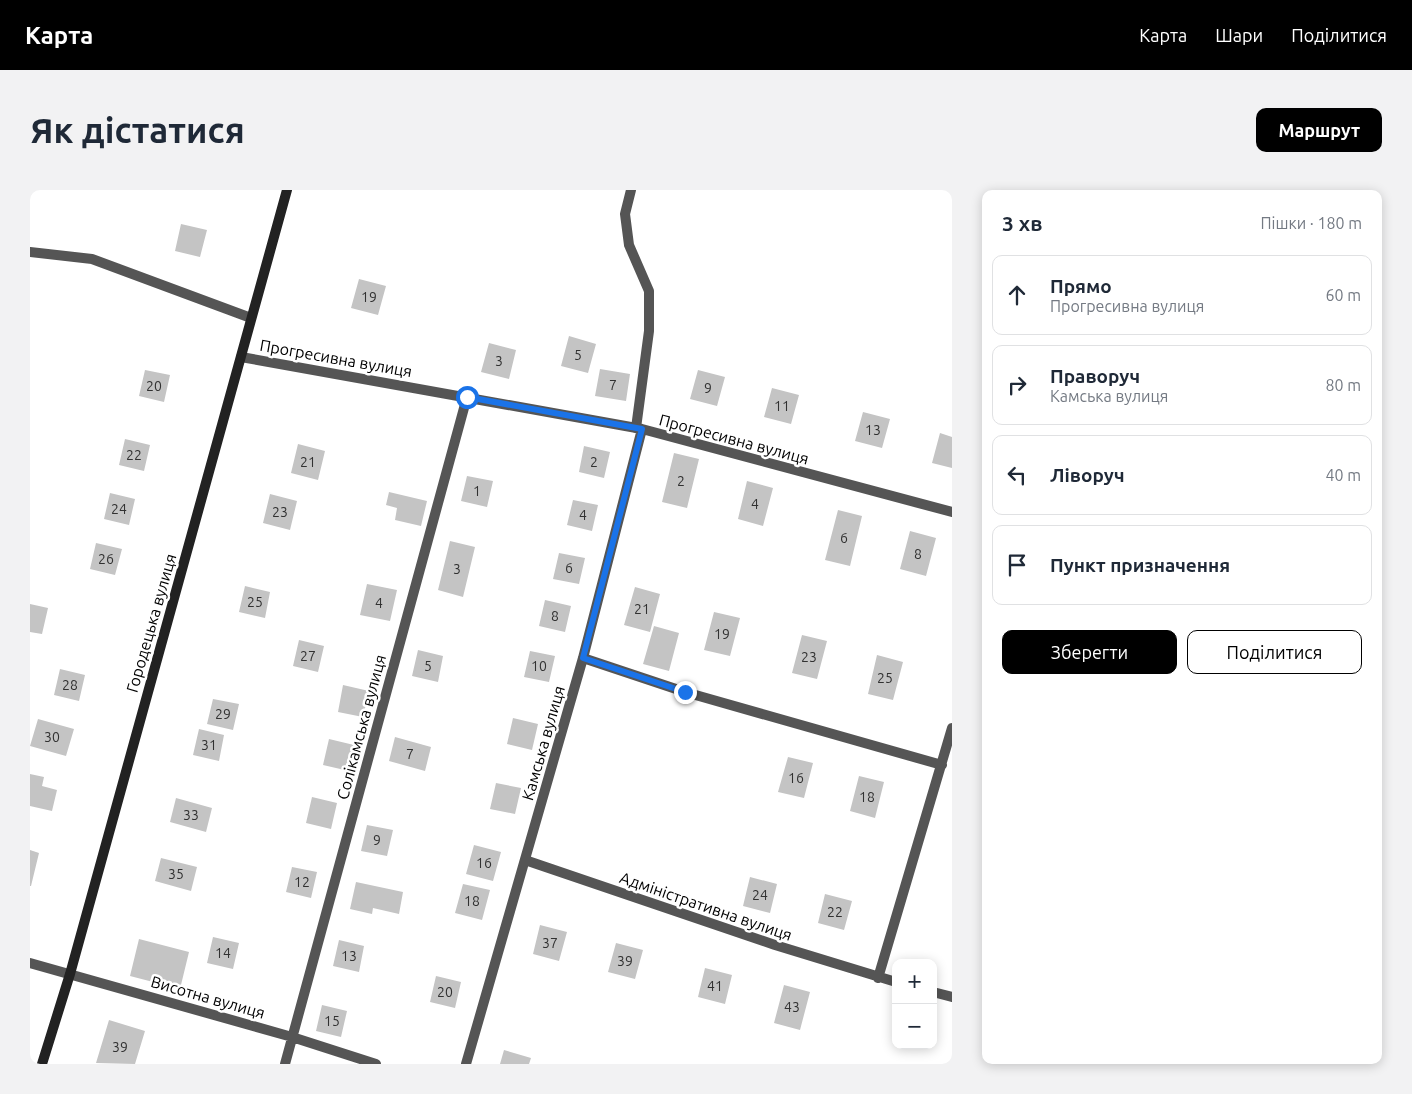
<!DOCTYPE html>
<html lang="uk">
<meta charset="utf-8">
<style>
:root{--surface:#fff;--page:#f2f2f3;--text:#1f2937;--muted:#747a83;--line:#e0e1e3;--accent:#000}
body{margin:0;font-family:Ubuntu,sans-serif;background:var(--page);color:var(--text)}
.controls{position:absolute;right:15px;bottom:15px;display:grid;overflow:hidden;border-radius:10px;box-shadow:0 2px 12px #0003}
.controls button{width:45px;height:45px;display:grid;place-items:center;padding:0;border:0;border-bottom:1px solid var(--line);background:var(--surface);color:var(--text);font:25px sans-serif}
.stop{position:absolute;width:15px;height:15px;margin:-11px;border:4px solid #1a73e8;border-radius:50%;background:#fff}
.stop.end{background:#1a73e8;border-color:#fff;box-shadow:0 1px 5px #0008}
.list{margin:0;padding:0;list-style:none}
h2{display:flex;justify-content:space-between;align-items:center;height:65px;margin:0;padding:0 20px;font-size:21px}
h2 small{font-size:16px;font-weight:400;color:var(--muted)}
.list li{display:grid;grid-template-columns:32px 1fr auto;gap:15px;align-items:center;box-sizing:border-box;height:80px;margin:0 10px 10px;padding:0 10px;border:1px solid var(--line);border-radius:10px}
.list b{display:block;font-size:19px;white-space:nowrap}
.list p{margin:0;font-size:16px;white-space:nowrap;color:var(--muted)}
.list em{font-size:16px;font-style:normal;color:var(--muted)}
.actions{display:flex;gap:10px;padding:15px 20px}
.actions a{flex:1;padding:11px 0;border:1px solid var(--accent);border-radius:10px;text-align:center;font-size:18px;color:var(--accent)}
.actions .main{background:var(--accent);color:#fff}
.icon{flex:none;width:28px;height:28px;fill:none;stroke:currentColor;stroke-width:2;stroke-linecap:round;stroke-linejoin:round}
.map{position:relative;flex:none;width:922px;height:874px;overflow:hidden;border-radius:10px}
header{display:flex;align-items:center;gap:30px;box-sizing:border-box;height:70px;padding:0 25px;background:var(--accent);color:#fff}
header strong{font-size:24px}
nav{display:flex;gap:28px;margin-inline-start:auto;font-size:18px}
.intro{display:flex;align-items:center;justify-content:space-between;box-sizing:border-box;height:120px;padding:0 30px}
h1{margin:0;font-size:35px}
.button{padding:12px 22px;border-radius:10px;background:var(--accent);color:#fff;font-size:18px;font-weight:700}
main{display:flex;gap:30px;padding:0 30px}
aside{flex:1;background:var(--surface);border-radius:10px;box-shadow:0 2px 12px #0003}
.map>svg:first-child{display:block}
</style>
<header>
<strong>Карта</strong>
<nav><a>Карта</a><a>Шари</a><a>Поділитися</a></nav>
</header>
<div class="intro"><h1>Як дістатися</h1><a class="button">Маршрут</a></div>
<main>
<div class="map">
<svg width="922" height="874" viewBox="0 0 922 874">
<rect width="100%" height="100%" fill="#fff"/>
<path fill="#c4c4c4" d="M 151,34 L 177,40 L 170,67 L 145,61 Z
M 329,89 L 356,96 L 348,125 L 321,118 Z
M 539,146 L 566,154 L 558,183 L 531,176 Z
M 459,153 L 486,160 L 479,189 L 451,182 Z
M 570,179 L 600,184 L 596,211 L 565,206 Z
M 115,180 L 140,185 L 134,212 L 109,206 Z
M 668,180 L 695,187 L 687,216 L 660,209 Z
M 742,198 L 769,205 L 761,234 L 734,227 Z
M 833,222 L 860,229 L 852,258 L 825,251 Z
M 910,243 L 922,247 L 922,278 L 902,273 Z
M 95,249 L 120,255 L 114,281 L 89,275 Z
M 268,254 L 295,261 L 288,290 L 261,283 Z
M 554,256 L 580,262 L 574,288 L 549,282 Z
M 644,263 L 669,269 L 657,318 L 632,312 Z
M 437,286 L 463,291 L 457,317 L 431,311 Z
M 717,291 L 743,298 L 733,336 L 708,329 Z
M 359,302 L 397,311 L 391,336 L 365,330 L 367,318 L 356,315 Z
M 80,303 L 105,309 L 99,335 L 74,329 Z
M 240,304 L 267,311 L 260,340 L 233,333 Z
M 543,310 L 568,315 L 562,341 L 537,335 Z
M 808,320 L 832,326 L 820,376 L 795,370 Z
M 880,341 L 906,348 L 896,386 L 870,379 Z
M 420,351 L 445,357 L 433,407 L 408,400 Z
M 66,353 L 92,359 L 85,385 L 60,379 Z
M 529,363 L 555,368 L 549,394 L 523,389 Z
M 337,394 L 367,400 L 360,431 L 330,425 Z
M 215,396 L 240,402 L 235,428 L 209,422 Z
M 605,397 L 630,404 L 620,442 L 594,435 Z
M 515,410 L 541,416 L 535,442 L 509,436 Z
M 0,414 L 18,418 L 12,444 L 0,442 Z
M 684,422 L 710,428 L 700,466 L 674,460 Z
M 624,436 L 649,443 L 639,481 L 613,474 Z
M 772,445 L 797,451 L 787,489 L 762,483 Z
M 269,450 L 294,456 L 288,482 L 263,476 Z
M 388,460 L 413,466 L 408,492 L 382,486 Z
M 500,461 L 525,466 L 519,492 L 494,487 Z
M 847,465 L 873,472 L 863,510 L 838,504 Z
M 30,479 L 55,485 L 49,511 L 24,505 Z
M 313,495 L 339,501 L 333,527 L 308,522 Z
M 183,509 L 209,514 L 203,540 L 177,534 Z
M 483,528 L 508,534 L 502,560 L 477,554 Z
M 8,529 L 44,539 L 36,566 L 0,556 Z
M 169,539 L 194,545 L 189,571 L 163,565 Z
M 365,547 L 401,557 L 395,581 L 359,571 Z
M 299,549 L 324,555 L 319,581 L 293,575 Z
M 758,567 L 783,573 L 774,608 L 748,602 Z
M 0,584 L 14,587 L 12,596 L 27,600 L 22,621 L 0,616 Z
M 829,586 L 854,592 L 845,628 L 820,621 Z
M 466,593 L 491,598 L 485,624 L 460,619 Z
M 282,607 L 307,613 L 301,639 L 276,633 Z
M 146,608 L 182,618 L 176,642 L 140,632 Z
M 337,635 L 363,640 L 357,666 L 331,661 Z
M 444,655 L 471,662 L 463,691 L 436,684 Z
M 0,660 L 9,663 L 1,696 L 0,696 Z
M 131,668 L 167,677 L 161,701 L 125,691 Z
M 262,677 L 287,682 L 281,708 L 256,702 Z
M 720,687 L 747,694 L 740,723 L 713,716 Z
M 326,692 L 373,702 L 369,724 L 343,718 L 342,724 L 320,719 Z
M 433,694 L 460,700 L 452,730 L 425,723 Z
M 795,704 L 822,711 L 814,740 L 788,733 Z
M 510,735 L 537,742 L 529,771 L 503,764 Z
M 183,747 L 209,753 L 203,779 L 177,773 Z
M 109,749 L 159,762 L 150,799 L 100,786 Z
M 309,750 L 334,756 L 329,782 L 303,776 Z
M 586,753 L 613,760 L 605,789 L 578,782 Z
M 675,778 L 702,785 L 695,814 L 668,807 Z
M 406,786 L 431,792 L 425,818 L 400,812 Z
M 754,795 L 780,802 L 770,840 L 744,833 Z
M 292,815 L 317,821 L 311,847 L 286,841 Z
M 79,830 L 115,841 L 105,874 L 66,873 Z
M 474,860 L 501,868 L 499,874 L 470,874 Z"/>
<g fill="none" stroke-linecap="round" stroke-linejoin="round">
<path stroke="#555" stroke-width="10" d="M 601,0 L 595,24 L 599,55 L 619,101 L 619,141 L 606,238"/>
<path stroke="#555" stroke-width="10" d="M 211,167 L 612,239 L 922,322
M 553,468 L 655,502 L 912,575
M 495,670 L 745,755 L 866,792
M 0,773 L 262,847 L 346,874
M 848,788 L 922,538
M 903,802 L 922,807
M 255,874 L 437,207
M 436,874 L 553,468 L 612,239"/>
<path stroke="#555" stroke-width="10" d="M 0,62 L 62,69 L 221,128"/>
<path stroke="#222" stroke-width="10" d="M 12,874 L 40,784 L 257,0"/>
</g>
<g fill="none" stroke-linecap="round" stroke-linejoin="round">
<path stroke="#1a73e8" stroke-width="6" d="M 437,207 L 612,239 L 553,468 L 655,502"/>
</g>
<g text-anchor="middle" stroke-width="5" stroke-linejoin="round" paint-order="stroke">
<g font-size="14" fill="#313131">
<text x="339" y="112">19</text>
<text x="548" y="170">5</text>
<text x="469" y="176">3</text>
<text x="583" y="200">7</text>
<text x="124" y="201">20</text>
<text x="678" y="203">9</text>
<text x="752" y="221">11</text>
<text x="843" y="245">13</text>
<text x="104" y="270">22</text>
<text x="278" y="277">21</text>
<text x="564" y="277">2</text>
<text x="651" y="296">2</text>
<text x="447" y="306">1</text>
<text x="725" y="319">4</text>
<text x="89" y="324">24</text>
<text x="250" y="327">23</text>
<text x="553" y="330">4</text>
<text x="814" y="353">6</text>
<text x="888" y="369">8</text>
<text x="76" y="374">26</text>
<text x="539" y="383">6</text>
<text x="427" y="384">3</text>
<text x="225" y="417">25</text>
<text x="349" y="418">4</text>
<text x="612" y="424">21</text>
<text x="525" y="431">8</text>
<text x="692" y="449">19</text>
<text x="278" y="471">27</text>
<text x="779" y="472">23</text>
<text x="398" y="481">5</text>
<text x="509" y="481">10</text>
<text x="855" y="493">25</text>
<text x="40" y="500">28</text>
<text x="193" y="529">29</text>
<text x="22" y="552">30</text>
<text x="179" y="560">31</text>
<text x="380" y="569">7</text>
<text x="766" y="593">16</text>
<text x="837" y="612">18</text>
<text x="161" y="630">33</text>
<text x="347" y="655">9</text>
<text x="454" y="678">16</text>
<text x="146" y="689">35</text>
<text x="272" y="697">12</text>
<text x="730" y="710">24</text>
<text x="442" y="716">18</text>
<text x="805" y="727">22</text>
<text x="520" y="758">37</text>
<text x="193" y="768">14</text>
<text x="319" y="771">13</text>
<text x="595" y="776">39</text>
<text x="685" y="801">41</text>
<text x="415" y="807">20</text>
<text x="762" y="822">43</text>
<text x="302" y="836">15</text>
<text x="90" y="862">39</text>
</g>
<g font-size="16" fill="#000" stroke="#fff">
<text transform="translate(306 168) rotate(10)" y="6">Прогресивна вулиця</text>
<text transform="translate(704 249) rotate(15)" y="6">Прогресивна вулиця</text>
<text transform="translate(121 433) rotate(-74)" y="6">Городецька вулиця</text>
<text transform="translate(331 537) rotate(-75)" y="6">Солікамська вулиця</text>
<text transform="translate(513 553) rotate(-74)" y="6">Камська вулиця</text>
<text transform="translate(676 716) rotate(19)" y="6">Адміністративна вулиця</text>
<text transform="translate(178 807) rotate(16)" y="6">Висотна вулиця</text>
</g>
</g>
</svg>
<div class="controls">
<button>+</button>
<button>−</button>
</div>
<div class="stop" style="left:437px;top:207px"></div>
<div class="stop end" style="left:655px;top:502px"></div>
</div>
<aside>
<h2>3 хв<small>Пішки · 180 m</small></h2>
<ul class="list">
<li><svg class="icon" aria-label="ahead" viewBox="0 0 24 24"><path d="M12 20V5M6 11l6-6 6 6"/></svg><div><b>Прямо</b><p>Прогресивна вулиця</p></div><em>60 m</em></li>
<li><svg class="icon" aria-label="right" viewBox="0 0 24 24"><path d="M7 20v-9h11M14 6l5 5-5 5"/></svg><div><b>Праворуч</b><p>Камська вулиця</p></div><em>80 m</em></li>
<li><svg class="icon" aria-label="left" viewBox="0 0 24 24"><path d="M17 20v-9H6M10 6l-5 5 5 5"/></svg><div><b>Ліворуч</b></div><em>40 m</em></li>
<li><svg class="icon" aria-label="arrive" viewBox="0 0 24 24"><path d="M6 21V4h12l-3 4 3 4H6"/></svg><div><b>Пункт призначення</b></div></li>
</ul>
<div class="actions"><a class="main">Зберегти</a><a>Поділитися</a></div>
</aside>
</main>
